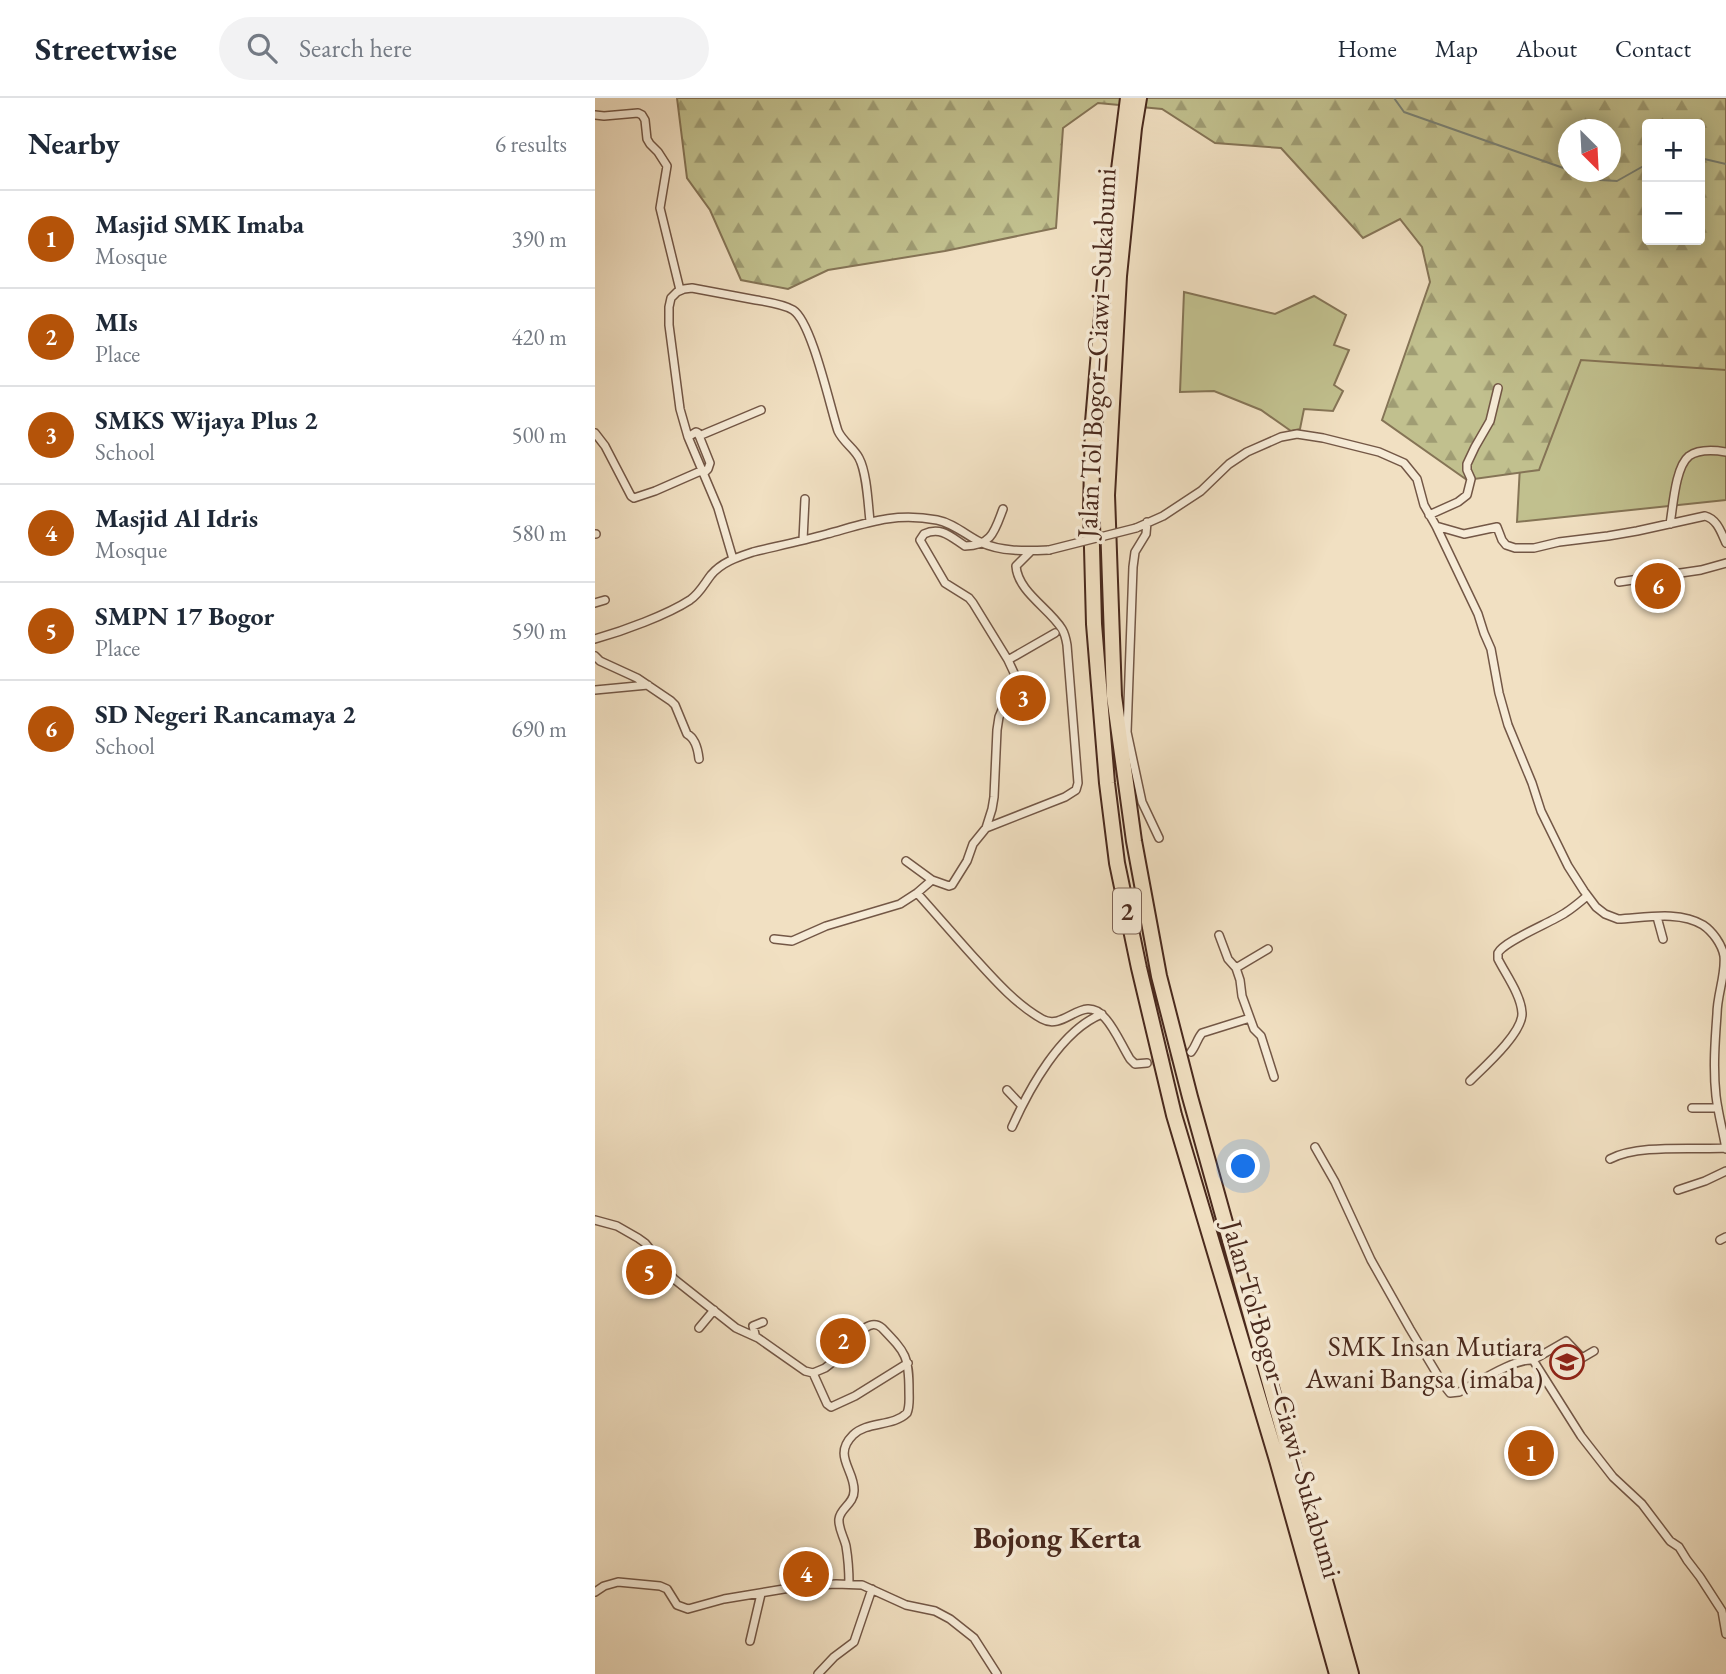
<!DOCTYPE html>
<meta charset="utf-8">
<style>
:root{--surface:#fff;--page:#f2f2f3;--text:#1f2937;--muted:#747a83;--line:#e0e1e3;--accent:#b45309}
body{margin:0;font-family:"EB Garamond",serif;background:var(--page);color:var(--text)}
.controls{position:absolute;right:21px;top:21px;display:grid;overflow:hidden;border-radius:7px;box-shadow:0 4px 18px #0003}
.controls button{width:63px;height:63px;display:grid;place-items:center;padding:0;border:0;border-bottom:2px solid var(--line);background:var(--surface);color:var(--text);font:35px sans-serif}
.compass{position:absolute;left:963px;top:21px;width:63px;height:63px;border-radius:50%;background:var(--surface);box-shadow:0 4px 18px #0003;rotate:156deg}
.you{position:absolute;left:649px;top:1069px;width:24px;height:24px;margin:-18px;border:5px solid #fff;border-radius:50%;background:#1a73e8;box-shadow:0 0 0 10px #1a73e833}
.badge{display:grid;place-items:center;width:46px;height:46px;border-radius:50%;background:var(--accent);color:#fff;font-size:23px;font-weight:700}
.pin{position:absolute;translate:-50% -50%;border:4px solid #fff;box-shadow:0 2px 7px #0006}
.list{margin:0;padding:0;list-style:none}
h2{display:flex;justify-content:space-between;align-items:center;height:91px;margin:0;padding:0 28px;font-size:30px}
h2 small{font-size:23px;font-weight:400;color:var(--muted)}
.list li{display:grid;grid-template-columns:46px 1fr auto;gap:21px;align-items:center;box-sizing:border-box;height:98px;padding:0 28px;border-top:2px solid var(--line)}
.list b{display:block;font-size:26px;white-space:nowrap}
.list p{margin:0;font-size:23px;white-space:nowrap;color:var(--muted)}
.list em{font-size:23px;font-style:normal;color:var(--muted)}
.icon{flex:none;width:38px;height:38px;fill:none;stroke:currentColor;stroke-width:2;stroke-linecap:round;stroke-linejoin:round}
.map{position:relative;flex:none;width:1131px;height:1576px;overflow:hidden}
header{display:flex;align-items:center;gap:42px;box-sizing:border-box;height:98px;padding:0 35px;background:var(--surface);border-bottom:2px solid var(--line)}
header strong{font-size:33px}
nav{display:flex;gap:38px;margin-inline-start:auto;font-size:24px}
.search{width:490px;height:63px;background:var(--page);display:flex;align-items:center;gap:18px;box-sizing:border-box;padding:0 24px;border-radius:38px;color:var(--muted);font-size:26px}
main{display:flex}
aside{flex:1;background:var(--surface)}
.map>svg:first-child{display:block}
</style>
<header>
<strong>Streetwise</strong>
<div class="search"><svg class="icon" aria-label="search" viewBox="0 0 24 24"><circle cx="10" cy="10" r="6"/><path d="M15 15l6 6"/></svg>Search here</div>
<nav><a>Home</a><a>Map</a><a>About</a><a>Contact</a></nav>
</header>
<main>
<aside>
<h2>Nearby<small>6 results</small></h2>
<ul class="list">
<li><span class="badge">1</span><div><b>Masjid SMK Imaba</b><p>Mosque</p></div><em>390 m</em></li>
<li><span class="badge">2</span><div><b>MIs</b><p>Place</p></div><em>420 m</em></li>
<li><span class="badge">3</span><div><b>SMKS Wijaya Plus 2</b><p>School</p></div><em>500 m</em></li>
<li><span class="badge">4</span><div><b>Masjid Al Idris</b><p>Mosque</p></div><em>580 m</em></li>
<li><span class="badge">5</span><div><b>SMPN 17 Bogor</b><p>Place</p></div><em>590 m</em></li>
<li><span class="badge">6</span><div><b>SD Negeri Rancamaya 2</b><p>School</p></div><em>690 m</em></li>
</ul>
</aside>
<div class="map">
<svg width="1131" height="1576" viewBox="0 0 1131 1576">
<defs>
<pattern id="forest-firs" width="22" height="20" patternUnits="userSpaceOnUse" patternTransform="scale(1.75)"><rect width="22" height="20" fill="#c1c08e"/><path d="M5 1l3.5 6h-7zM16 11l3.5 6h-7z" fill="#9f9c73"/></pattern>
</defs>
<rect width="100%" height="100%" fill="#f1e0c2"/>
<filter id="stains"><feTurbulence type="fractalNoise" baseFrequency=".00286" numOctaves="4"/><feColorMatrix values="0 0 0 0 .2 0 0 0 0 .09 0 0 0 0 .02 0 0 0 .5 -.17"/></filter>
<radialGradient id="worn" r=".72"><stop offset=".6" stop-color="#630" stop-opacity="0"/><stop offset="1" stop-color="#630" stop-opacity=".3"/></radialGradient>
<path fill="#c1c08e" stroke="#857456" stroke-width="2" d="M 589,194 L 680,216 L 719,198 L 751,217 L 739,247 L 754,252 L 739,287 L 748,293 L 738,313 L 709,311 L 705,331 L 696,333 L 666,312 L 619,293 L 585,294 Z
M 933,218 L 1131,246 L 1131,402 L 922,424 Z"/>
<path fill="url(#forest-firs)" stroke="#857456" stroke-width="2" fill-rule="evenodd" d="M 82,0 L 1131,0 L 1131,272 L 986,262 L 944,372 L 872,382 L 787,322 L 835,184 L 827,149 L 805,121 L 768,140 L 686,50 L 620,45 L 567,11 L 503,5 L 468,30 L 461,130 L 350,153 L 233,172 L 193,191 L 146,182 L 115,112 L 92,80 ZM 1052,26 L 1105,26 L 1105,142 L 1052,142 ZM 974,32 L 1016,32 L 1016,74 L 974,74 Z"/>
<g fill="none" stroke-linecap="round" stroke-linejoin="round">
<path stroke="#7a8275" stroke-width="2" d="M 799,0 L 809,14 L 974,72
M 1105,60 L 1131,66
M 979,74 L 1005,82 L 1022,83 L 1052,66"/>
<path stroke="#cfbba1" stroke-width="7" stroke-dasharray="7 3.5" stroke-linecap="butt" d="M 552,965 L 586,957"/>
<g stroke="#735746" stroke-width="10">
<path id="street" d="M 0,17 L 9,18 L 43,15 L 47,17 L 50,22 L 52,41 L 55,46 L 63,54 L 72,68 L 65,110 L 85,192
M 0,335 L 10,348 L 36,398 L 39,400 L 60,393 L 108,372
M 104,338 L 166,312
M 93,339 L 101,334 L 103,335 L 115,365 L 113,371 L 109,375
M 834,417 L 863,404 L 872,397 L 876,381 L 872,372 L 872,366 L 880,349 L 895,323 L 903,290
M 552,424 L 551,436 L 540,454 L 538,469 L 532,634 L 547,704 L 564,740
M 1075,426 C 1078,410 1080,369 1094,358 C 1104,351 1119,352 1131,354
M 841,428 L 869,436 L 902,429 L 907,442 L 911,447 L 920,450 L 939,450 L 964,444 L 1013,438 L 1042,433 L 1110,418 C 1122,421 1126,434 1131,445
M 541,430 L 568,418 L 606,393 L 634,366 L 652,354 L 686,339 L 702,336 L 728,340 L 784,354 L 809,365 L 822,381 L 829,407 L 841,428 L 883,516 L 889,535 L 896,551 L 904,595 L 913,627 L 937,685 L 946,713 L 973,768 L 989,793 L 1001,809 L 1010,816 L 1023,821 C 1048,820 1084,812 1108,827 C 1117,833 1127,846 1129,858 C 1131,876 1122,897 1122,916 C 1120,943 1118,971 1121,998 C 1123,1015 1128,1033 1131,1051
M 0,436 L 1,436
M 208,442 L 210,401
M 138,461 L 123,410 L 93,339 L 85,311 L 74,227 L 74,209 L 76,200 L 82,194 L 89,191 L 97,190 C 118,194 140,198 161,202 C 172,204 188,206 198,212 C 217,224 235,309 243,333 C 248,344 259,350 264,360 C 272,375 273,406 275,423
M 1024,484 L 1106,472 L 1131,465
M 0,505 L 10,502
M 0,541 C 28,533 72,517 95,502 C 105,495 109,486 116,477 C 127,464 143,459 158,454 C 183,448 207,443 232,436 C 272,425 299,414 342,422 C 358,425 371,437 385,444 C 406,454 431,453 454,452
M 0,558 L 5,563 L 42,580 L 76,603 L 80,607 L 92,636 C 100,640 103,652 104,661
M 413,562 L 460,535
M 0,592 L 53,587
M 391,730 L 397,711 L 399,699 L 402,632 L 404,619 L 419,584 L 420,577 L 413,562 L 378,505 L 374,500 L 350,485 L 325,442 L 329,436 C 346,428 356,439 370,448 C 397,448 400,432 408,411
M 311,763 L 337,782
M 322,795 C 340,815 358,836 376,856 C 397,879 419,905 447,921 C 470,934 488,894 510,920 C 520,931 527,948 535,961 L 540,966 L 552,965
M 1062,819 L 1068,841
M 624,837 L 633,861 L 641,870 L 645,882 L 647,898 L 659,931 L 666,938 L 679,979
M 179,841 L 197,843 L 231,828 L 305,806 L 322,795 L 337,782 L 354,788 L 357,787 L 372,763 L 378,746 L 391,730 L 470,699 L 481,692 L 483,685 L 472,547 C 471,541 470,536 467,531 C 454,510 423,494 421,468 L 436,453
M 641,870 L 673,851
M 596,954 C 601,948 602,941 607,935 L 655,920
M 875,983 C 888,970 928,935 927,915 C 926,897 911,877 903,861 C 903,859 903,857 903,855 C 909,843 957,824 970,815 C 978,810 985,804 992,798
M 412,992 L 427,1008
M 1097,1010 L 1123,1010
M 417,1029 C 434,991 466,932 507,916
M 720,1049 L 740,1084 L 776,1162 L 815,1231 L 848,1286 L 855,1295 L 864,1294 C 882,1285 920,1260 938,1262 L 986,1338 L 1018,1379 L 1047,1406 L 1075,1443 L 1084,1449 L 1092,1462 L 1105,1479 L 1127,1513 L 1131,1536
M 1015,1061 C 1044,1046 1097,1052 1131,1050
M 1083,1092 L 1110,1083 L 1131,1073
M 0,1122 L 22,1128 L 43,1140 L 50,1145 L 79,1181 L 141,1230 L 163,1240 L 210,1273 L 218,1275 L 230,1270 L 239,1263 L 270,1230 C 276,1226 281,1225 287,1230 C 311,1255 314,1258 314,1293 C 314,1301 315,1308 312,1315 C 298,1329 272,1323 258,1337 C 237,1358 260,1372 259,1393 C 259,1406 245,1410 244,1421 C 243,1430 249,1439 251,1448 C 253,1460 254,1473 254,1486
M 1125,1142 L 1131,1139
M 104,1230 L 119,1212
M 159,1238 L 160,1236 L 158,1228 L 168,1224
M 938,1262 L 971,1243 L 987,1260 L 999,1253
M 218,1275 L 232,1306 L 236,1309 L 260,1298 L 313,1265
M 0,1494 L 9,1488 L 23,1484 L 65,1488 L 72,1491 L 82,1507 L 93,1511 L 129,1501 L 207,1488 L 241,1486 L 267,1487 L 311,1507 L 340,1513 L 355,1521 L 379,1540 L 402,1576
M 155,1543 L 166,1496
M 223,1576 L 239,1559 L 259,1544 L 277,1491"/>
</g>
<g stroke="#49291d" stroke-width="18">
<path id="highway" d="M 533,0 L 510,183 L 498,324 L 496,412 L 499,526 L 512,685 L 522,765 L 544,870 L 579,1017 L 682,1362 L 742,1576
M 544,0 L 539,30 L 524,178 L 512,397 L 519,598 L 539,743 L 564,878 L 595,999 L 756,1576"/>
</g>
<use href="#street" stroke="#f6ebd7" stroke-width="7"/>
<use href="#highway" stroke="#f1e0c2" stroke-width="14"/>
<g stroke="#735746" stroke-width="10" stroke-linecap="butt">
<path id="street-bridge" d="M 454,452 L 541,430"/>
</g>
<use href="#street-bridge" stroke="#f6ebd7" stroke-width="7"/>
</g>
<defs>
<g id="school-ring" transform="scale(1.75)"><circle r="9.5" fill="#f6ebd7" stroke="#8f2418" stroke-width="1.5"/><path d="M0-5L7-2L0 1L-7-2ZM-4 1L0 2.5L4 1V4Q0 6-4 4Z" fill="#8f2418"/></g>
</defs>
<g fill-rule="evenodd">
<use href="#school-ring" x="972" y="1264"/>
</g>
<g text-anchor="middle" stroke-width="7" stroke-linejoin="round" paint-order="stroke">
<rect fill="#f6ebd7" stroke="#7d6355" stroke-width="2" x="518" y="790.5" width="28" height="45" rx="5"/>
<g font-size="26" font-weight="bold" fill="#49291d">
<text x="532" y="822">2</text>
</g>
<g font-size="28" fill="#49291d" stroke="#f6ebd7">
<text transform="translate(501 255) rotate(-87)" y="10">Jalan Tol Bogor–Ciawi–Sukabumi</text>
<text transform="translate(688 1301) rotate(74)" y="10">Jalan Tol Bogor–Ciawi–Sukabumi</text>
</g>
<g font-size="28" fill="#49291d" stroke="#f6ebd7" text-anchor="end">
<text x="948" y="1258">SMK Insan Mutiara<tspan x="948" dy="32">Awani Bangsa (imaba)</tspan></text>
</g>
<g font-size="30" font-weight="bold" fill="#49291d" stroke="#f6ebd7">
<text x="462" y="1450">Bojong Kerta</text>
</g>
</g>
<rect width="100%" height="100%" filter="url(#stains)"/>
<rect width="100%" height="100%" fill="url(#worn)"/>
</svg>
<div class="controls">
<button>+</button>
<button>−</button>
</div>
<svg class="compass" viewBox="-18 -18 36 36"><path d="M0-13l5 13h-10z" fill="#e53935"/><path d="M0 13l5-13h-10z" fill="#747a83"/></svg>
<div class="you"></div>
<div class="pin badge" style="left:936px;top:1355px">1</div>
<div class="pin badge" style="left:248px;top:1243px">2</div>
<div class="pin badge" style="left:428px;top:600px">3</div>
<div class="pin badge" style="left:211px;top:1476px">4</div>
<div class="pin badge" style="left:54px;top:1174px">5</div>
<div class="pin badge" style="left:1063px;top:488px">6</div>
</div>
</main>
